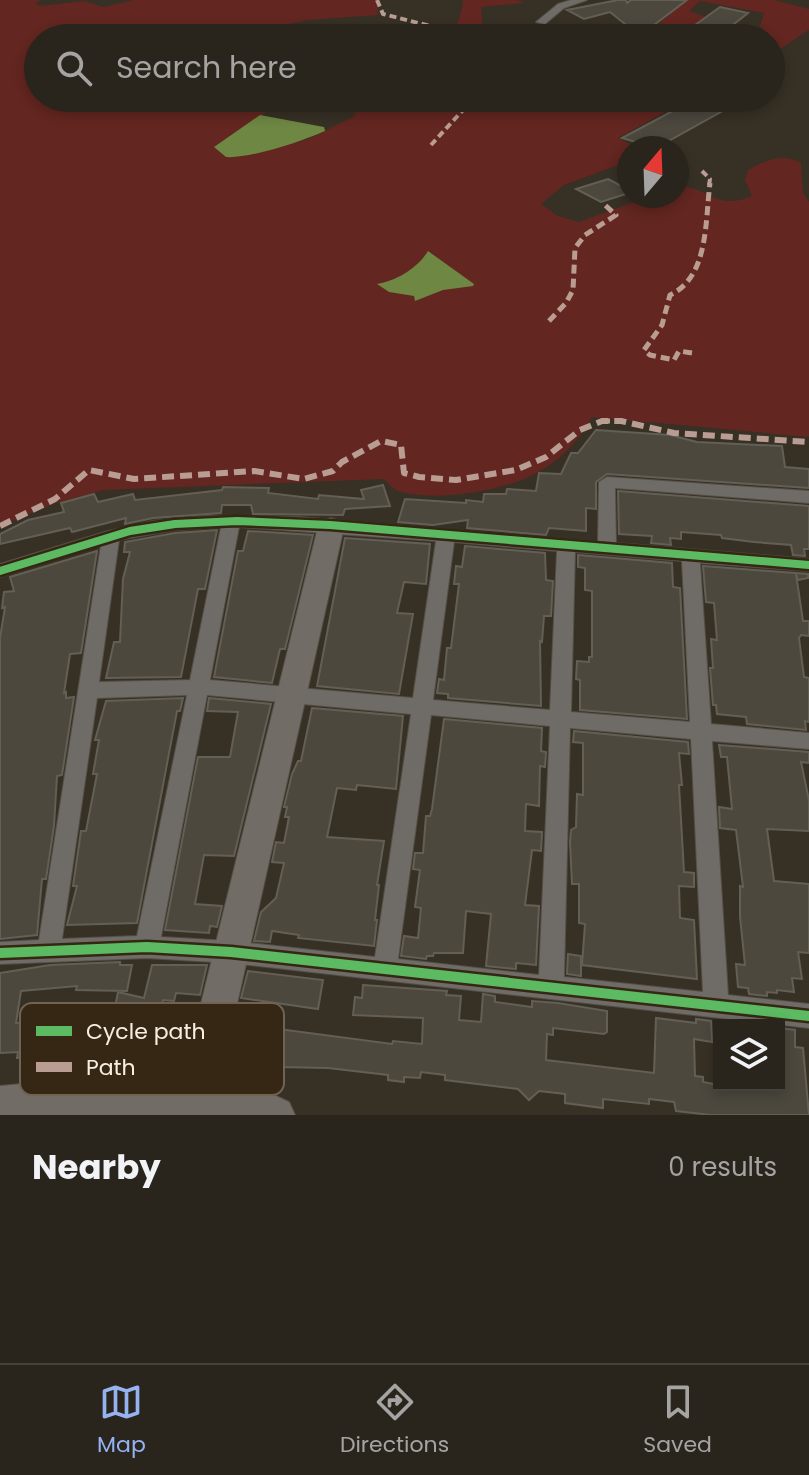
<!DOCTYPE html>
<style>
:root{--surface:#29241c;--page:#312c25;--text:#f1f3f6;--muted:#a5a4a3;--line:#45413b;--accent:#95b2f1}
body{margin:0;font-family:Poppins,sans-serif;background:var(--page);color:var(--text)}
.controls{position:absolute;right:24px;bottom:24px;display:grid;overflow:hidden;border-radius:0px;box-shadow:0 4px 12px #0003}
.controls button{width:72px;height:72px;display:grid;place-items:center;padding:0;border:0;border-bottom:2px solid var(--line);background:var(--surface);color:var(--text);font:40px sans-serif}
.compass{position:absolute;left:617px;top:136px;width:72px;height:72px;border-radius:50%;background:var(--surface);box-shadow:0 4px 12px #0003;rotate:19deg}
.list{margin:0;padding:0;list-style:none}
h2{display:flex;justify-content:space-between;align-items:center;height:104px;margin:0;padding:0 32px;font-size:34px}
h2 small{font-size:26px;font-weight:400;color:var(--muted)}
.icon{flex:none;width:44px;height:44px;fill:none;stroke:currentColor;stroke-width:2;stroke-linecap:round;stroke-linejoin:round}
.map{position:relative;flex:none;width:809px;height:1115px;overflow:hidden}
.search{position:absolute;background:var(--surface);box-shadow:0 4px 12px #0003;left:24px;right:24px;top:24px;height:88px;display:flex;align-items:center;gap:20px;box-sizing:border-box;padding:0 28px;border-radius:44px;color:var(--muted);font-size:30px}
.sheet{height:248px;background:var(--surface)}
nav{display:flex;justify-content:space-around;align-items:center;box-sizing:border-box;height:112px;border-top:2px solid var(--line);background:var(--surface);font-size:22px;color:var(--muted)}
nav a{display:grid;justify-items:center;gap:4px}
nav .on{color:var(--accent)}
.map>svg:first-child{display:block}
</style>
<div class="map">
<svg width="809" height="1115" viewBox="0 0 809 1115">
<rect width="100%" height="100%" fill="#373025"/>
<path fill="#632620" d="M 0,0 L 41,0 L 36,3 L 39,6 L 84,1 L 103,7 L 134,0 L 377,0 L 378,15 L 308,20 L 220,38 L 38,38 L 38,98 L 287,98 L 215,147 L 259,152 L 308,139 L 355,116 L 354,98 L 581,98 L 624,110 L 645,101 L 655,105 L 670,98 L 690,98 L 618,138 L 635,147 L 629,148 L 629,161 L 564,185 L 541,204 L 558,216 L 579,222 L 651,196 L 677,196 L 677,187 C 710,185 714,212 752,196 L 745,180 L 748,170 C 763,161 784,152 801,163 L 803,193 L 809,202 L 809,437 L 592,417 C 579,439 565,456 542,470 C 509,491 436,503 398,491 C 393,489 388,483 384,479 L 104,490 L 56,503 L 0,526 Z
M 463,0 L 518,0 L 524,3 L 481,7 L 483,29 L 477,38 L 439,38 C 457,32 461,18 463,0 Z
M 679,0 L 774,0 L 809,9 L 809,30 L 777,51 L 777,42 L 760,26 L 764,13 L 700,1 L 689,11 L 706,17 L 675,38 L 639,38 L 670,15 L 667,10 Z"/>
<path fill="#6e8743" d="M 260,115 L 324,127 L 325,131 C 303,141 249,159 226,157 L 214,147 Z
M 428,251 L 474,284 L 473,286 L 443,290 L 415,301 L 414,296 L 389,292 L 377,284 C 396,281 418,268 428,251 Z"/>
<path fill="#4c483e" stroke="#635f55" stroke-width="2" d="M 618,0 L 626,0 L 627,3 L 631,0 L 687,0 L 646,31 L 635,32 L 610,12 L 584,19 L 567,10 Z
M 720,7 L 748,13 L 729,28 L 748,33 L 748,38 L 677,38 Z
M 697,98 L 746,98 L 656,148 L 622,138 Z
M 608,179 L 629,190 L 629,193 L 601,202 L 576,189 Z
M 596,430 L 670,435 L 697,442 L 782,446 L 785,467 L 809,469 L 809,488 L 607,474 L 596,482 L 596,509 L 586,508 L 586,531 L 549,528 L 546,535 L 467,528 L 468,520 L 433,525 L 398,522 L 405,499 L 466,503 L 466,500 L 483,502 L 484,494 L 506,494 L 507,489 L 536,491 L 539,473 L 561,474 L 571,453 L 578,453 Z
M 383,485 L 390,506 L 345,509 L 343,515 L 253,514 L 251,505 L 222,505 L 221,513 L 153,518 L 125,524 L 126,518 L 72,532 L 70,528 L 0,544 L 0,534 L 28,520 L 64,512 L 61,503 L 94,494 L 98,502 L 133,494 L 135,500 L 222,490 L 223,487 L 269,488 L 268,493 L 318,499 L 319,495 L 364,499 L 361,490 Z
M 618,491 L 809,506 L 809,549 L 804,549 L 805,556 L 793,555 L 791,545 L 754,542 L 722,538 L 721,535 L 681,532 L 681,539 L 670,538 L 671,545 L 651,543 L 652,536 L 619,534 Z
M 217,530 L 205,589 L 198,589 L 181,677 L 106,678 L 114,642 L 120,642 L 123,579 L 130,552 L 124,552 L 125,542 L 175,533 Z
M 248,531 L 313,535 L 285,649 L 280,649 L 272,683 L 214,677 L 238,551 L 243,551 Z
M 345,538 L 430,544 L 426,584 L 404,582 L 397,613 L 413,614 L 399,694 L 317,686 Z
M 465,546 L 545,553 L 546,580 L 553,581 L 551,616 L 544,616 L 542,642 L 540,641 L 541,706 L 448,698 L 448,694 L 437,693 L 439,679 L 444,680 L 447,648 L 451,648 L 459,584 L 454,584 L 456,566 L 462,567 Z
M 97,551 L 81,653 L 70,654 L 64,693 L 66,692 L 66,698 L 74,697 L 62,775 L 57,776 L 54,826 L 46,879 L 42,879 L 37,935 L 0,939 L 0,638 L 5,607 L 2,608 L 4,592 L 14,591 L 10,577 Z
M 578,555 L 672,563 L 673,587 L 680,588 L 687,719 L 580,710 L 580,680 L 576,679 L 577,661 L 589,662 L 589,657 L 592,657 L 592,591 L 585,590 L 585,568 L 578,567 Z
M 703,566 L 808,574 L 808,578 L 798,580 L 796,574 L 803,621 L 809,621 L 809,636 L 801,635 L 799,638 L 804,677 L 809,678 L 809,722 L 805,721 L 806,730 L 747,724 L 746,717 L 717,714 L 716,705 L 713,705 L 710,668 L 713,668 L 711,639 L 717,640 L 714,603 L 706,602 Z
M 183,698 L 180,711 L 177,711 L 137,923 L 67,925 L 77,886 L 73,886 L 81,831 L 86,831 L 97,774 L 93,774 L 99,740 L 95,740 L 106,701 Z
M 209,698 L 271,704 L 234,856 L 204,855 L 195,904 L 222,906 L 217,927 L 210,926 L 209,933 L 165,930 L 198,757 L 230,757 L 238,712 L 207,711 Z
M 312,708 L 403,716 L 396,789 L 357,785 L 356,790 L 337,788 L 327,837 L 384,841 L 377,885 L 379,885 L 375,920 L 377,920 L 374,946 L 298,938 L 299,935 L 272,931 L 270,942 L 254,941 L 261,912 L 276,898 L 284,863 L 272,862 L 276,842 L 284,843 L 289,817 L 285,817 L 287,807 L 284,807 L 292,774 L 298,761 L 301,761 Z
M 444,719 L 542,728 L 541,751 L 546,752 L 545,767 L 540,766 L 539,806 L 526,804 L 525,831 L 542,832 L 541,851 L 532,850 L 525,905 L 539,906 L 536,965 L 516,963 L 516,969 L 486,966 L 491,914 L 466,911 L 463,953 L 434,953 L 433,956 L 427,956 L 426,959 L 401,956 L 404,936 L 418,938 L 421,908 L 415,907 L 420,870 L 413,869 L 415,853 L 423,853 L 426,816 L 430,816 L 432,809 Z
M 574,731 L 688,742 L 689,754 L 679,753 L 682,785 L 679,785 L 684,872 L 694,873 L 694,887 L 679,886 L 680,918 L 694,920 L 697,979 L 582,965 L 585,924 L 579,923 L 579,884 L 572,884 L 570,842 L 571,830 L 576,827 L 577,794 L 583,795 L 583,743 L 573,742 Z
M 719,745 L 809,752 L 809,763 L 801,762 L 809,800 L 809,831 L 767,829 L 774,881 L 809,884 L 809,953 L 798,952 L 802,979 L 792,978 L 794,992 L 777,990 L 777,993 L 767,992 L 767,996 L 749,994 L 748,988 L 738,987 L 736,964 L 745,965 L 740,917 L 740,886 L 743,887 L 736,830 L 720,828 L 719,807 L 732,809 L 727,757 L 721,757 Z
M 568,954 L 581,956 L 581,976 L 567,974 Z
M 120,962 L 120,965 L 132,965 L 127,991 L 76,990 L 77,986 L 21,991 L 16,1023 L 69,1019 L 70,1017 L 113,1017 L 118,992 L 144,998 L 152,965 L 207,965 L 200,995 L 176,993 L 174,1001 L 163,1000 L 154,1036 L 137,1035 L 132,1058 L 104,1057 L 105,1049 L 57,1049 L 56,1056 L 17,1058 L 18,1052 L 0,1053 L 0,973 L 50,965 Z
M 248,971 L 323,980 L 318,1009 L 241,998 Z
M 363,985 L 447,991 L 446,995 L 461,996 L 459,1020 L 481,1022 L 483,994 L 495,996 L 495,1002 L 532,1007 L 532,1001 L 558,1003 L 607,1011 L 607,1032 L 604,1034 L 553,1028 L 553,1035 L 547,1034 L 546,1060 L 654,1073 L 656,1018 L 696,1023 L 696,1019 L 711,1021 L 712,1042 L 694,1039 L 695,1076 L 703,1077 L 703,1082 L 719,1085 L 780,1086 L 779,1028 L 795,1030 L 795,1047 L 803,1048 L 809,1115 L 711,1115 L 676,1111 L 674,1102 L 649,1099 L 649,1104 L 603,1099 L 603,1108 L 565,1103 L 565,1094 L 539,1091 L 529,1100 L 518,1089 L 445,1080 L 445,1075 L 421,1072 L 420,1078 L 404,1077 L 404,1082 L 388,1080 L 388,1075 L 328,1068 L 279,1067 L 259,1062 L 260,1057 L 233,1054 L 238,1028 L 248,1029 L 248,1025 L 392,1044 L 393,1041 L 422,1044 L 423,1018 L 353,1015 L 355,997 L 362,998 Z"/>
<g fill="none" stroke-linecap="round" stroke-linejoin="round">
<g stroke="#544e45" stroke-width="2">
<path id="street" d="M 571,0 L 587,0 L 564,8 L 545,24 L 536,22 L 558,4 Z
M 607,477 L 809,491 L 809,503 L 615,488 L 616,543 L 809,559 L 809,571 L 700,563 L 711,724 L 809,733 L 809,749 L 712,741 L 728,995 L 809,1004 L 809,1028 L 231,963 L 147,958 L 0,964 L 0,942 L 39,940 L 101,545 L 0,577 L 0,564 L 108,531 L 153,521 L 206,516 L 299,517 L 598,542 L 599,482 ZM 221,527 L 190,680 L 99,682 L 119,540 L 175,530 ZM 239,527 L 436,541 L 413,698 L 210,680 ZM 454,542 L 557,551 L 550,710 L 433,700 ZM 575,552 L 682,561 L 690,722 L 571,712 ZM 187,695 L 137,936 L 62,939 L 97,698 ZM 207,695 L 411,714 L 375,957 L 231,941 L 161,937 ZM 431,715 L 550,726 L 539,975 L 398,959 ZM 570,728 L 691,739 L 703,992 L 564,977 Z"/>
</g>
<g stroke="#544e45" stroke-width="2">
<path id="secondary" d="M 331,518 L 340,521 L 344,527 L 218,1089 L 276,1096 L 289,1102 L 295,1115 L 0,1115 L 0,1086 L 74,1079 L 181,1085 L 318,527 L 322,521 Z"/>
</g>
<use href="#street" fill="#6f6b67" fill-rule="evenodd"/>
<use href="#secondary" fill="#726c67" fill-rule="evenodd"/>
<path stroke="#b99d93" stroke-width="4" stroke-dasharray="7 4" stroke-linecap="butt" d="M 377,0 L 383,14 L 438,28 L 426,38
M 431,145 L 474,98
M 702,171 L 710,179 L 709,185"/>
<path stroke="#b99d93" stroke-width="5" stroke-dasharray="9 5" stroke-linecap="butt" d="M 549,321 L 566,303 L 573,290 L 575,248 L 585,235 L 616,215 L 605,205
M 692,353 L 679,351 L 674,360 L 650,355 L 644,350 L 662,325 L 670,295 C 709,277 705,221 710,183
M 601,421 L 623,421"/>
<path stroke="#b99d93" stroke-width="6" stroke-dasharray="12 6" stroke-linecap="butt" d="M 0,526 L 55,499 L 89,470 L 134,479 L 254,471 L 304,479 L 333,471 L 342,462 L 381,441 L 401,445 L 404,473 L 419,477 L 456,480 L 516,470 L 546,457 L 580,430 L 602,421 L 621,421 L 674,433 L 809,442"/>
<g stroke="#352713" stroke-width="13">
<path id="cycleway-far1" d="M 0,571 L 130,531 L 175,524 L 237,521 L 330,525 L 809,565"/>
</g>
<g stroke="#352713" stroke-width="15">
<path id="cycleway" d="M 0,953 L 147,947 L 231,952 L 809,1016"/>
</g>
<use href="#cycleway-far1" stroke="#5cba63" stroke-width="8"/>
<use href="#cycleway" stroke="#5cba63" stroke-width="10"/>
</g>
<rect x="20" y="1003" width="264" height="92" rx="12" fill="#352713" stroke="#706351" stroke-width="2"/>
<rect x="36" y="1026" width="36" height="10" fill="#5cba63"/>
<rect x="36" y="1062" width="36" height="10" fill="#b99d93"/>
<g font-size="22" fill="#f8efe3">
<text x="86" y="1039">Cycle path</text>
<text x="86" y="1075">Path</text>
</g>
</svg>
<div class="controls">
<button><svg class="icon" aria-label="layers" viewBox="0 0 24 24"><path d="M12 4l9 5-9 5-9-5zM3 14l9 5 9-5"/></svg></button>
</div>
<svg class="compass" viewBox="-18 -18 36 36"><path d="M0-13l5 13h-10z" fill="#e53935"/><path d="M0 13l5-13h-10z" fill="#a5a4a3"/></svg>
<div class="search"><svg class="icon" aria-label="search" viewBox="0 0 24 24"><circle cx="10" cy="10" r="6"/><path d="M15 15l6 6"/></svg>Search here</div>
</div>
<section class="sheet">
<h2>Nearby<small>0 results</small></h2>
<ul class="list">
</ul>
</section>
<nav>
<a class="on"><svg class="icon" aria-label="map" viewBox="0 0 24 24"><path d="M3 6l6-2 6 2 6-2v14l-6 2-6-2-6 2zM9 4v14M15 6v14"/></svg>Map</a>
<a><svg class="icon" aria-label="directions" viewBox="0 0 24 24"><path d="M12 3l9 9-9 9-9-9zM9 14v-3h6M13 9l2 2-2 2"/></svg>Directions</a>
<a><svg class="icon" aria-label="saved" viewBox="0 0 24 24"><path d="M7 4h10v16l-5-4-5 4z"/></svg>Saved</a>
</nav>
